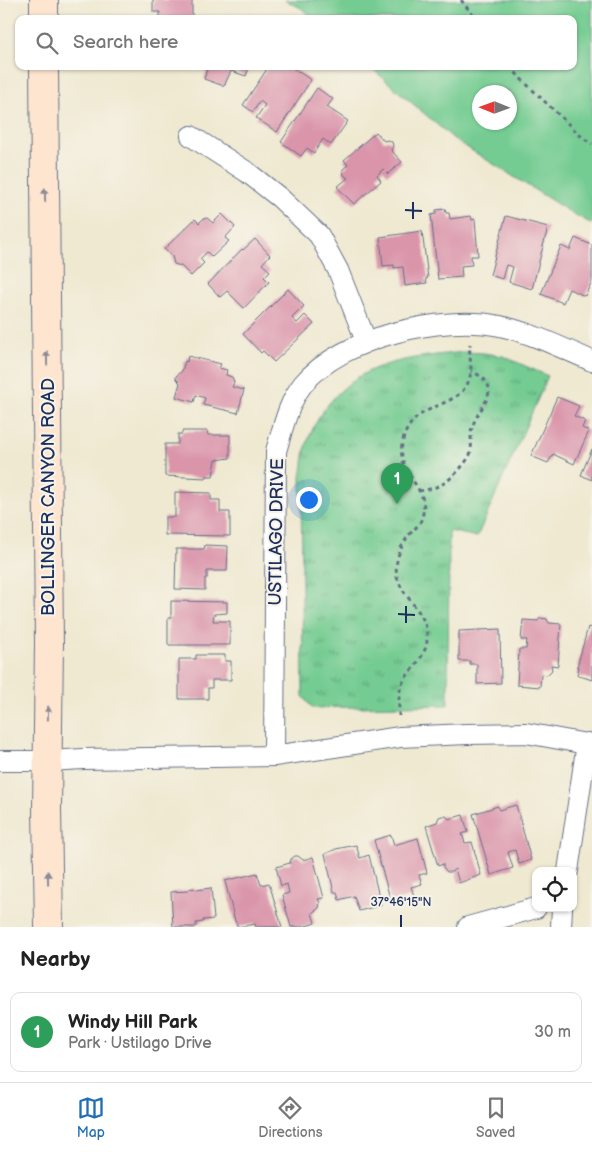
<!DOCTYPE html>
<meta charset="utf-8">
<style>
:root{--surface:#fff;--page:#f6f6f6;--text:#222;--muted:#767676;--line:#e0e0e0;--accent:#1f6fb2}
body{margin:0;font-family:"Balsamiq Sans",sans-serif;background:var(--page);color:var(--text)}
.controls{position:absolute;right:15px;bottom:15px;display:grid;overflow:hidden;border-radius:10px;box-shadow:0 1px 4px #0004}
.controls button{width:45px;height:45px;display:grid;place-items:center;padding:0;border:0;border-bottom:1px solid var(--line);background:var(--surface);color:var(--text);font:25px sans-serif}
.compass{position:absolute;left:472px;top:85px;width:45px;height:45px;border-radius:50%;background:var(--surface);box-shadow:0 1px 4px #0004;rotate:271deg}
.you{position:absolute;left:308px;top:499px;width:18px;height:18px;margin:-12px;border:4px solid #fff;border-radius:50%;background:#1a73e8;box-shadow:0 0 0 8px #1a73e833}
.badge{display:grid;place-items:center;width:32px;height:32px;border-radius:50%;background:var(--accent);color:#fff;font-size:16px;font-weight:700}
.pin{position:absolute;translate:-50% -41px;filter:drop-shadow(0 1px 2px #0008)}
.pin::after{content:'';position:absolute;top:26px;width:18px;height:15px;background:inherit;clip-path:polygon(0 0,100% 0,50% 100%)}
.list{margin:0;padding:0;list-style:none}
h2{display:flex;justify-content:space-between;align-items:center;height:65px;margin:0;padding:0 20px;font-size:21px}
h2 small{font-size:16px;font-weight:400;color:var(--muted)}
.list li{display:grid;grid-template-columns:32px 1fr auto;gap:15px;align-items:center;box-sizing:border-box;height:80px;margin:0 10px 10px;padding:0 10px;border:1px solid var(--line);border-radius:10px}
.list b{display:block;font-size:19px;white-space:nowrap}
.list p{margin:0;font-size:16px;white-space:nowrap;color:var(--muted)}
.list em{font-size:16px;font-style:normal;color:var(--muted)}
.icon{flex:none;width:28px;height:28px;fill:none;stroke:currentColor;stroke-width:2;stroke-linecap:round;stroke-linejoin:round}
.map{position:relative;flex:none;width:592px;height:927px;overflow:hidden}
.search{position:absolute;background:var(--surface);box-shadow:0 1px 4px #0004;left:15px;right:15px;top:15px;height:55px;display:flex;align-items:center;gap:12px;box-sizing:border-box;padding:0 18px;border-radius:10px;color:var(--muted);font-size:19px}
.sheet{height:155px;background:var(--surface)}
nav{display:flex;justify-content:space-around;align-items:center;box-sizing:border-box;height:70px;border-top:1px solid var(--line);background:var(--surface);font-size:14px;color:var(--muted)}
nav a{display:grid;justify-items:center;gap:2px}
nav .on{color:var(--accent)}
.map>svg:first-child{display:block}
</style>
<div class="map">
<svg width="592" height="927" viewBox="0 0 592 927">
<defs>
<pattern id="park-tufts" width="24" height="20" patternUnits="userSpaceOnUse" patternTransform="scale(1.25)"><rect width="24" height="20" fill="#74cc92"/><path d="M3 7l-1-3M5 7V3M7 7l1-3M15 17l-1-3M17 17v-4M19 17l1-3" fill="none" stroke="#5ea67a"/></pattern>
</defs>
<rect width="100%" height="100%" fill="#f7f3e8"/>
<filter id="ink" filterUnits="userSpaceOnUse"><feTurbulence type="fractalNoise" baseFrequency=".02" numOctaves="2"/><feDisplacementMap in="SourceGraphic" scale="10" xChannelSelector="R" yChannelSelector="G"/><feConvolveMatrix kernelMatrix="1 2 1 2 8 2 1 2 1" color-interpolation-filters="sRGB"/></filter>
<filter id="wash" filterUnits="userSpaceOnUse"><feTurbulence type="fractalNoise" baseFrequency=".0096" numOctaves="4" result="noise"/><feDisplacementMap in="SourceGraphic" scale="20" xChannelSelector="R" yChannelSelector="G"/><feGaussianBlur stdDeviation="1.12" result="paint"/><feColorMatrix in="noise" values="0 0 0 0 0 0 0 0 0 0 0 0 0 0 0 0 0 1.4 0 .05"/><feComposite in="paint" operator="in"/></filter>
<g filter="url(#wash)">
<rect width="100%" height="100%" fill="#efe9d1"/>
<path fill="#74cc92" stroke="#487e78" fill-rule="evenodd" d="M 285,0 L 592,0 L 592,224 L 570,212 L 455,140 L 369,66 L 573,66 L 573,19 L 314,19 L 301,8 ZM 510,92 L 510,122 L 480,122 L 480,92 Z"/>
<path fill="url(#park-tufts)" stroke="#487e78" d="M 464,352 L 484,353 L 503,356 L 548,376 L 477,537 L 449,531 L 448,705 L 312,708 L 303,696 L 301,477 C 303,468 303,459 305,450 C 315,412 346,376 385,365 C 410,357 437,355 464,352 Z"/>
<g id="blocks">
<path fill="#da95ab" d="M 153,0 L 192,0 L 192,19 L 160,19 L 160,12 L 153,12 Z
M 208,66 L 252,66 L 251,69 L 249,68 L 246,76 L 231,71 L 224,86 L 204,79 Z
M 269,66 L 285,66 L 288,68 L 290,66 L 311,80 L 277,132 L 256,118 L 265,105 L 260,101 L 253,112 L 243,105 Z
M 317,88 L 333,99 L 327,107 L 348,121 L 331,145 L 323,139 L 314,153 L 307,148 L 301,156 L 281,142 Z
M 376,132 L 384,141 L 388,140 L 392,142 L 393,146 L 391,150 L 402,162 L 388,174 L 383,169 L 377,175 L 381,181 L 354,204 L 337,187 L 348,178 L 344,175 L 343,171 L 343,169 L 348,165 L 344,160 Z
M 445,209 L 446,213 L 449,213 L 450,219 L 471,216 L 472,220 L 475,219 L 478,256 L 471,256 L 472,265 L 461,266 L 462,277 L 438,279 L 431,215 L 436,214 L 436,210 Z
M 222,214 L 235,227 L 225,238 L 229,241 L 212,257 L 207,252 L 200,259 L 204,263 L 191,276 L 181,266 L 174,264 L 172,256 L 164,249 L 195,219 L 199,223 L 203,219 L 207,218 L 213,223 Z
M 506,216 L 548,227 L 532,289 L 509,282 L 513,267 L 506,265 L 502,279 L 490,275 Z
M 422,231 L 428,278 L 426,278 L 427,283 L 405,286 L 403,267 L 394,268 L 394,265 L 383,266 L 380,237 Z
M 575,238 L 592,245 L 592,281 L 585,296 L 569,289 L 563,303 L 541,294 L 561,246 L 570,250 Z
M 255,239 L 270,255 L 262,264 L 270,271 L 264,277 L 269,282 L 244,308 L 227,291 L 220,297 L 208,284 L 242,249 L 243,250 Z
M 288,289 L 304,306 L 292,318 L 297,323 L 305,315 L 314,324 L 274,362 L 263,351 L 261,353 L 243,334 Z
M 188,356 L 221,364 L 219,368 L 227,370 L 226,375 L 232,377 L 233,379 L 234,383 L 232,387 L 244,390 L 238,413 L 203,405 L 205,398 L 196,395 L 194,402 L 176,397 L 180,383 L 176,379 L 176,376 L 182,371 L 185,361 L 187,362 Z
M 557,397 L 579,406 L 574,416 L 585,421 L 582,428 L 589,431 L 574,464 L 553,454 L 548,463 L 531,456 Z
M 182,431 L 207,431 L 208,435 L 230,435 L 230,458 L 216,460 L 213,476 L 206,476 L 206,478 L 165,476 L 165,444 L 178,444 L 178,434 L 182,434 Z
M 592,449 L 592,480 L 581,475 Z
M 175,492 L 211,493 L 211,500 L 220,500 L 220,512 L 230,512 L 230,536 L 165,535 L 165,517 L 175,517 Z
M 205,545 L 228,546 L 227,571 L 207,571 L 207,578 L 205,578 L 205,590 L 175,589 L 176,549 L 204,549 Z
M 171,601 L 227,602 L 227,613 L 214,614 L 213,621 L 230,621 L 230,645 L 168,645 L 168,618 L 171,618 Z
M 540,618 L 547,619 L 549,623 L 561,624 L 558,666 L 551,665 L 552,670 L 547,675 L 541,674 L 540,687 L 517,685 L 519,649 L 526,649 L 527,640 L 521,640 L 523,620 L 538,621 Z
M 588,627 L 592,628 L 592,680 L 577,675 L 579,667 L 577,667 Z
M 500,629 L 501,683 L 477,684 L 477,664 L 470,664 L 470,661 L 459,661 L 459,631 Z
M 196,655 L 225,655 L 225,661 L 231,661 L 231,680 L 212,680 L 212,688 L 208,688 L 208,699 L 179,699 L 179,659 L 196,659 Z
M 516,805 L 531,860 L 519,864 L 515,850 L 508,852 L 513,868 L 491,875 L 473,814 L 498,806 L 499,810 Z
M 463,815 L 468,832 L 462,834 L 465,843 L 472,842 L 481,875 L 459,883 L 455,869 L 451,872 L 447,872 L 443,867 L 443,864 L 438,866 L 426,826 L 437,822 L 439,817 L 442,816 L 446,816 L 449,819 Z
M 391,835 L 394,845 L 418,838 L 427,873 L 419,875 L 422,884 L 411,887 L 414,896 L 391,902 L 374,840 Z
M 356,845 L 360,858 L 369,855 L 381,905 L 359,911 L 354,896 L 339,900 L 337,892 L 334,892 L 325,854 L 336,849 Z
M 295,856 L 298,856 L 303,860 L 313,857 L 324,898 L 318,899 L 320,903 L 319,908 L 312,913 L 315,923 L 303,927 L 291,927 L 282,895 L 289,893 L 287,884 L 281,886 L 276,867 L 290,863 L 291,859 Z
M 257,873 L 261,885 L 269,883 L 282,927 L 256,927 L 255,924 L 238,927 L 235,921 L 225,881 Z
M 194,888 L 196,890 L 211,888 L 214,919 L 203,920 L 203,922 L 196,923 L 196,927 L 173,927 L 171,892 L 188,891 L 189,889 Z"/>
</g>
</g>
<g filter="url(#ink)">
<use href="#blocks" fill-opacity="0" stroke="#657086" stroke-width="1"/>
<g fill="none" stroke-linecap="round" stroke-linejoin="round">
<g stroke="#657086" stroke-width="22">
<path id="street" d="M 191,136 L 247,172 L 280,198 L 319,235 L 338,270 L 366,341
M 274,756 L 276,451 C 283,428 288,403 303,384 C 342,337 442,314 500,326 C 532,333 562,348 592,361
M 0,761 L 48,761 L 83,759 L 274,756 L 400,737 L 467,734 L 526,733 L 592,745
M 568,871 L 587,743
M 468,927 L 536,908
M 561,927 L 562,908"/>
</g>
<g stroke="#657086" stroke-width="30">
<path id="secondary" d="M 44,0 L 44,19
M 44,66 L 49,644 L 47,809 L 49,927"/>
</g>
<path stroke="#657086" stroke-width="3" stroke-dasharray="4 4" stroke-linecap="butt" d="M 461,0 L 476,19
M 511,66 L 519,77 L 582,137 L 592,144
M 419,491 C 441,488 450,481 464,464 C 467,460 471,455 471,450 C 472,442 470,436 472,427 C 481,403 506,387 471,371
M 399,716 C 399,707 398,695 401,686 C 410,667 429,657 427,634 C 426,612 403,598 397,577 C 394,562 400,547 409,535 C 415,528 422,523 423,513 C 429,486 394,473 403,440 C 414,397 467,412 471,371 C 471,362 469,353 470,344"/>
<use href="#street" stroke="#fff" stroke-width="20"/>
<use href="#secondary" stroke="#fde5d0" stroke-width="28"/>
</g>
<defs><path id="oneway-solid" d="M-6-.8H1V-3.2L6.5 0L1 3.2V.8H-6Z" transform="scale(1.25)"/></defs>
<g fill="#8c8a97">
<use href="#oneway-solid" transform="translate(45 195) rotate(-91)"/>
<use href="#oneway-solid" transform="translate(47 358) rotate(-90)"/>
<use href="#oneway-solid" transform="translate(48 713) rotate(-89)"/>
<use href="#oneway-solid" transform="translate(48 878) rotate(-91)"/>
</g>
</g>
<path fill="none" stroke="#1b2f5e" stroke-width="2" d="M 405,210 L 422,211M 413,219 L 413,202M 398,614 L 415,615M 406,623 L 406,606M 401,927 L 401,915"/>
<g text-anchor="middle" stroke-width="4" stroke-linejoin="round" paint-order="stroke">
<g font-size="18" fill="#1b2f5e" stroke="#f7f3e8">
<text transform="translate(48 497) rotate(-90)" y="6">BOLLINGER CANYON ROAD</text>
<text transform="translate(276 532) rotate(-89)" y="6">USTILAGO DRIVE</text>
</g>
</g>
<g font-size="12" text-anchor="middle" fill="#1b2f5e" stroke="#f7f3e8" stroke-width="4" stroke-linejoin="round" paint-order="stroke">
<text x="401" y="906">37°46'15"N</text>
</g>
</svg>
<div class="controls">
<button><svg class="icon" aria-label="locate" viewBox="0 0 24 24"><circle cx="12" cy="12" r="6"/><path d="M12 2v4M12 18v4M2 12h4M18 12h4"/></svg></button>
</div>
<svg class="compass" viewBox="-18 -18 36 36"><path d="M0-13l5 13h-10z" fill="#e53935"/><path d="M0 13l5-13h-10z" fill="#767676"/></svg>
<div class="you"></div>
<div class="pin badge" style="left:397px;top:504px;background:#2e9e5b">1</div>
<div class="search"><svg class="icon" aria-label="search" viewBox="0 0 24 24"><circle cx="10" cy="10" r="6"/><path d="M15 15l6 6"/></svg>Search here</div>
</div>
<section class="sheet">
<h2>Nearby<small></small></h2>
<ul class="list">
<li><span class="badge" style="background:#2e9e5b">1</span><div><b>Windy Hill Park</b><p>Park · Ustilago Drive</p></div><em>30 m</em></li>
</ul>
</section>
<nav>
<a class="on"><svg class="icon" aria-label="map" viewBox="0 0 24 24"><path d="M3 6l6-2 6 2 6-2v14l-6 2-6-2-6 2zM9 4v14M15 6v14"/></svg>Map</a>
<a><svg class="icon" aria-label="directions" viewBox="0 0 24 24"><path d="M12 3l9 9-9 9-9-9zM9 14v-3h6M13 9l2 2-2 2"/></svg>Directions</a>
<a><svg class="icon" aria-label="saved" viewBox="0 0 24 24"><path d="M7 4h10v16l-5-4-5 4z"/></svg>Saved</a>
</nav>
